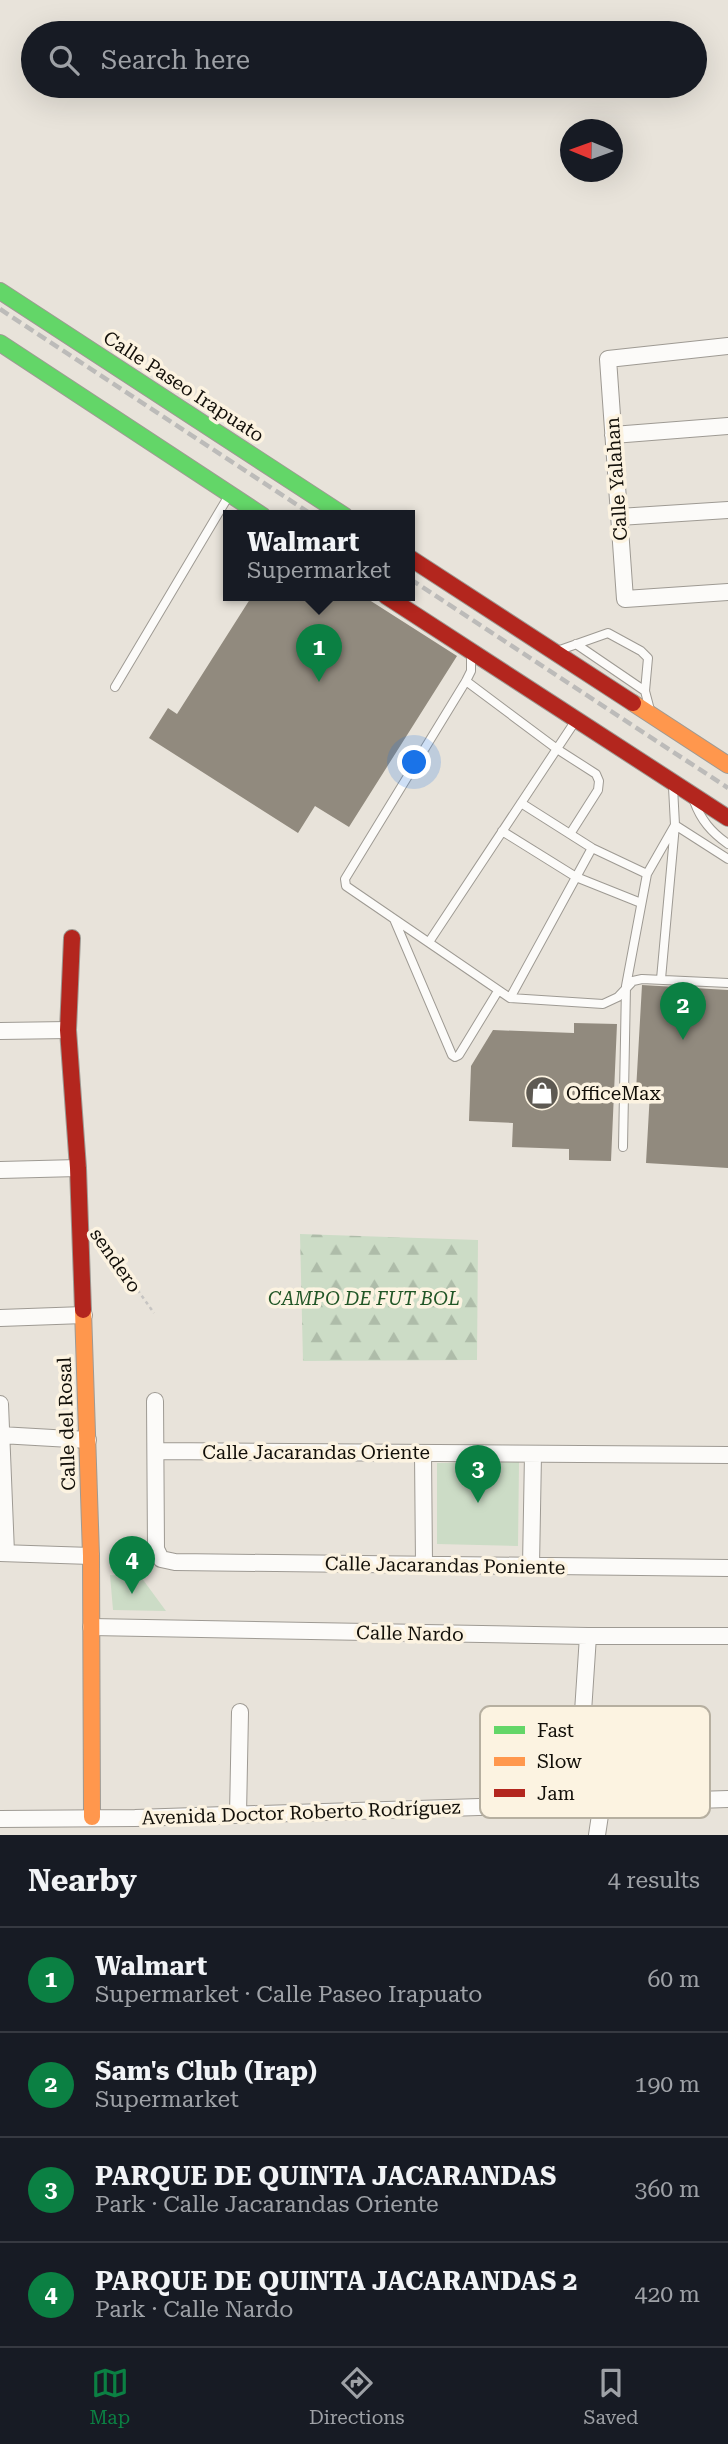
<!DOCTYPE html>
<meta charset="utf-8">
<style>
:root{--surface:#171b24;--page:#20242c;--text:#f1f3f6;--muted:#9ea1a6;--line:#363941;--accent:#0b8043}
body{margin:0;font-family:"Roboto Serif",serif;background:var(--page);color:var(--text)}
.compass{position:absolute;left:560px;top:119px;width:63px;height:63px;border-radius:50%;background:var(--surface);box-shadow:0 7px 28px #0002;rotate:271deg}
.you{position:absolute;left:415px;top:763px;width:24px;height:24px;margin:-18px;border:5px solid #fff;border-radius:50%;background:#1a73e8;box-shadow:0 0 0 10px #1a73e833}
.badge{display:grid;place-items:center;width:46px;height:46px;border-radius:50%;background:var(--accent);color:#fff;font-size:23px;font-weight:700}
.pin{position:absolute;translate:-50% -58px;filter:drop-shadow(0 2px 4px #0008)}
.pin::after{content:'';position:absolute;top:37px;width:24px;height:21px;background:inherit;clip-path:polygon(0 0,100% 0,50% 100%)}
.popup{position:absolute;left:223px;top:510px;width:192px;height:91px;box-sizing:border-box;display:grid;place-content:center;border-radius:0px;background:var(--surface);filter:drop-shadow(0 2px 5px #0005);font-size:23px;white-space:nowrap;color:var(--muted)}
.popup b{font-size:26px;color:var(--text)}
.popup::after{content:'';position:absolute;left:50%;top:100%;margin-left:-14px;border:14px solid transparent;border-top-color:var(--surface)}
.list{margin:0;padding:0;list-style:none}
h2{display:flex;justify-content:space-between;align-items:center;height:91px;margin:0;padding:0 28px;font-size:30px}
h2 small{font-size:23px;font-weight:400;color:var(--muted)}
.list li{display:grid;grid-template-columns:46px 1fr auto;gap:21px;align-items:center;box-sizing:border-box;height:105px;padding:0 28px;border-top:2px solid var(--line)}
.list b{display:block;font-size:26px;white-space:nowrap}
.list p{margin:0;font-size:23px;white-space:nowrap;color:var(--muted)}
.list em{font-size:23px;font-style:normal;color:var(--muted)}
.icon{flex:none;width:38px;height:38px;fill:none;stroke:currentColor;stroke-width:2;stroke-linecap:round;stroke-linejoin:round}
.map{position:relative;flex:none;width:728px;height:1835px;overflow:hidden}
.search{position:absolute;background:var(--surface);box-shadow:0 7px 28px #0002;left:21px;right:21px;top:21px;height:77px;display:flex;align-items:center;gap:18px;box-sizing:border-box;padding:0 24px;border-radius:38px;color:var(--muted);font-size:26px}
.sheet{height:511px;background:var(--surface)}
nav{display:flex;justify-content:space-around;align-items:center;box-sizing:border-box;height:98px;border-top:2px solid var(--line);background:var(--surface);font-size:19px;color:var(--muted)}
nav a{display:grid;justify-items:center;gap:4px}
nav .on{color:var(--accent)}
.map>svg:first-child{display:block}
</style>
<div class="map">
<svg width="728" height="1835" viewBox="0 0 728 1835">
<defs>
<pattern id="forest-firs" width="22" height="20" patternUnits="userSpaceOnUse" patternTransform="scale(1.75)"><rect width="22" height="20" fill="#ccdcc6"/><path d="M5 1l3.5 6h-7zM16 11l3.5 6h-7z" fill="#aebca9"/></pattern>
</defs>
<rect width="100%" height="100%" fill="#e8e3da"/>
<path fill="url(#forest-firs)" d="M 300,1234 L 478,1240 L 477,1360 L 303,1361 Z"/>
<path fill="#ccdcc6" d="M 519,1462 L 518,1546 L 437,1544 L 437,1463 Z
M 110,1575 L 141,1577 L 166,1611 L 113,1610 Z"/>
<path fill="#918a7e" d="M 252,596 L 363,596 L 457,656 L 349,827 L 315,806 L 298,833 L 149,738 L 168,708 L 177,714 Z
M 642,985 L 728,990 L 728,1168 L 646,1163 L 650,1092 L 636,1091 Z
M 574,1023 L 617,1024 L 611,1161 L 569,1160 L 569,1149 L 512,1147 L 513,1123 L 469,1121 L 471,1066 L 493,1030 L 574,1033 Z"/>
<g fill="none" stroke-linecap="round" stroke-linejoin="round">
<g stroke="#9e9a93" stroke-width="10">
<path id="lane" d="M 576,644 L 645,691
M 557,651 L 608,633 L 641,651 L 648,658 L 645,691 L 650,710
M 471,655 L 471,671 L 466,681 L 345,879 L 346,886 L 510,998 L 603,1004 L 618,997 L 633,981 L 642,979 L 728,983
M 466,681 L 557,749 L 596,774 L 599,781 L 598,790 L 570,834
M 115,687 L 228,497
M 694,801 C 701,820 711,832 728,844
M 521,803 L 592,848 L 647,874
M 675,825 L 728,859
M 502,831 L 576,877 L 641,903
M 394,919 L 452,1055 L 455,1057 L 459,1055 L 498,991
M 429,942 L 576,720
M 661,979 L 675,825 L 673,787
M 510,998 L 592,848
M 623,1147 L 626,986 L 647,874 L 675,825"/>
</g>
<g stroke="#9e9a93" stroke-width="18">
<path id="street" d="M 728,346 L 608,359 L 625,599 L 728,592
M 613,435 L 728,426
M 619,517 L 728,510
M 0,1031 L 68,1030
M 0,1170 L 78,1168
M 0,1318 L 84,1315
M 155,1401 L 156,1549 L 161,1559 L 175,1562 L 728,1568
M 0,1404 L 6,1553
M 0,1435 L 88,1440
M 157,1451 L 728,1455
M 423,1453 L 424,1564
M 0,1553 L 91,1556
M 531,1566 L 533,1454
M 91,1627 L 588,1636 L 728,1636
M 577,1803 L 588,1636
M 238,1815 L 240,1712
M 0,1819 L 135,1818 L 728,1799
M 597,1835 L 602,1802"/>
</g>
<g stroke="#9e9a93" stroke-width="18">
<path id="fast" d="M 0,291 L 345,516
M 0,343 L 263,516"/>
</g>
<g stroke="#9e9a93" stroke-width="18">
<path id="slow" d="M 633,703 L 728,765
M 83,1310 L 91,1556 L 92,1817"/>
</g>
<g stroke="#9e9a93" stroke-width="18">
<path id="jam" d="M 410,558 L 633,703
M 386,596 L 728,818
M 72,938 L 68,1030 L 78,1168 L 83,1310"/>
</g>
<path stroke="#c6c4c2" stroke-width="2.5" stroke-dasharray="3.5 3.5" stroke-linecap="butt" d="M 97,1233 L 154,1313"/>
<use href="#lane" stroke="#fcfbf9" stroke-width="8"/>
<use href="#street" stroke="#fcfbf9" stroke-width="16"/>
<use href="#fast" stroke="#63d668" stroke-width="16"/>
<use href="#slow" stroke="#ff974d" stroke-width="16"/>
<use href="#jam" stroke="#b3261e" stroke-width="16"/>
<path stroke="#bcbbb9" stroke-width="4.5" stroke-dasharray="10 5" stroke-linecap="butt" d="M 0,309 L 314,516
M 410,579 L 728,788"/>
</g>
<defs>
<g id="shop-disc" transform="scale(1.75)"><circle r="9.5" fill="#5d5952" stroke="#fcf3e1"/><path d="M-5-2.5h2.3a2.7 3.5 0 0 1 5.4 0H5L5.5 6h-11ZM-1.5-2.5h3a1.5 2.3 0 0 0-3 0Z" fill="#fff"/></g>
</defs>
<g fill-rule="evenodd">
<use href="#shop-disc" x="542" y="1093"/>
</g>
<g text-anchor="middle" stroke-width="7" stroke-linejoin="round" paint-order="stroke">
<g font-size="19" fill="#120f09" stroke="#fcf3e1">
<text transform="translate(184 386) rotate(33)" y="7">Calle Paseo Irapuato</text>
<text transform="translate(616 479) rotate(-94)" y="7">Calle Yalahan</text>
<text transform="translate(116 1260) rotate(55)" y="7">sendero</text>
<text transform="translate(66 1424) rotate(-92)" y="7">Calle del Rosal</text>
<text x="316" y="1459">Calle Jacarandas Oriente</text>
<text transform="translate(445 1565) rotate(1)" y="7">Calle Jacarandas Poniente</text>
<text transform="translate(410 1633) rotate(1)" y="7">Calle Nardo</text>
<text transform="translate(301 1812) rotate(-2)" y="7">Avenida Doctor Roberto Rodríguez</text>
</g>
<g font-size="19" fill="#120f09" stroke="#fcf3e1" text-anchor="start">
<text x="566" y="1100">OfficeMax</text>
</g>
<g font-size="19" font-style="italic" fill="#215626" stroke="#fcf3e1">
<text x="364" y="1305">CAMPO DE FUT BOL</text>
</g>
</g>
<rect x="480" y="1706" width="230" height="112" rx="10" fill="#fcf3e1" stroke="#b6afa0" stroke-width="2"/>
<rect x="494" y="1726" width="31" height="8" fill="#63d668"/>
<rect x="494" y="1757" width="31" height="9" fill="#ff974d"/>
<rect x="494" y="1789" width="31" height="8" fill="#b3261e"/>
<g font-size="19" fill="#120f09">
<text x="537" y="1737">Fast</text>
<text x="537" y="1768">Slow</text>
<text x="537" y="1800">Jam</text>
</g>
</svg>
<svg class="compass" viewBox="-18 -18 36 36"><path d="M0-13l5 13h-10z" fill="#e53935"/><path d="M0 13l5-13h-10z" fill="#9ea1a6"/></svg>
<div class="you"></div>
<div class="pin badge" style="left:319px;top:682px">1</div>
<div class="popup"><b>Walmart</b>Supermarket</div>
<div class="pin badge" style="left:683px;top:1040px">2</div>
<div class="pin badge" style="left:478px;top:1503px">3</div>
<div class="pin badge" style="left:132px;top:1594px">4</div>
<div class="search"><svg class="icon" aria-label="search" viewBox="0 0 24 24"><circle cx="10" cy="10" r="6"/><path d="M15 15l6 6"/></svg>Search here</div>
</div>
<section class="sheet">
<h2>Nearby<small>4 results</small></h2>
<ul class="list">
<li><span class="badge">1</span><div><b>Walmart</b><p>Supermarket · Calle Paseo Irapuato</p></div><em>60 m</em></li>
<li><span class="badge">2</span><div><b>Sam's Club (Irap)</b><p>Supermarket</p></div><em>190 m</em></li>
<li><span class="badge">3</span><div><b>PARQUE DE QUINTA JACARANDAS</b><p>Park · Calle Jacarandas Oriente</p></div><em>360 m</em></li>
<li><span class="badge">4</span><div><b>PARQUE DE QUINTA JACARANDAS 2</b><p>Park · Calle Nardo</p></div><em>420 m</em></li>
</ul>
</section>
<nav>
<a class="on"><svg class="icon" aria-label="map" viewBox="0 0 24 24"><path d="M3 6l6-2 6 2 6-2v14l-6 2-6-2-6 2zM9 4v14M15 6v14"/></svg>Map</a>
<a><svg class="icon" aria-label="directions" viewBox="0 0 24 24"><path d="M12 3l9 9-9 9-9-9zM9 14v-3h6M13 9l2 2-2 2"/></svg>Directions</a>
<a><svg class="icon" aria-label="saved" viewBox="0 0 24 24"><path d="M7 4h10v16l-5-4-5 4z"/></svg>Saved</a>
</nav>
